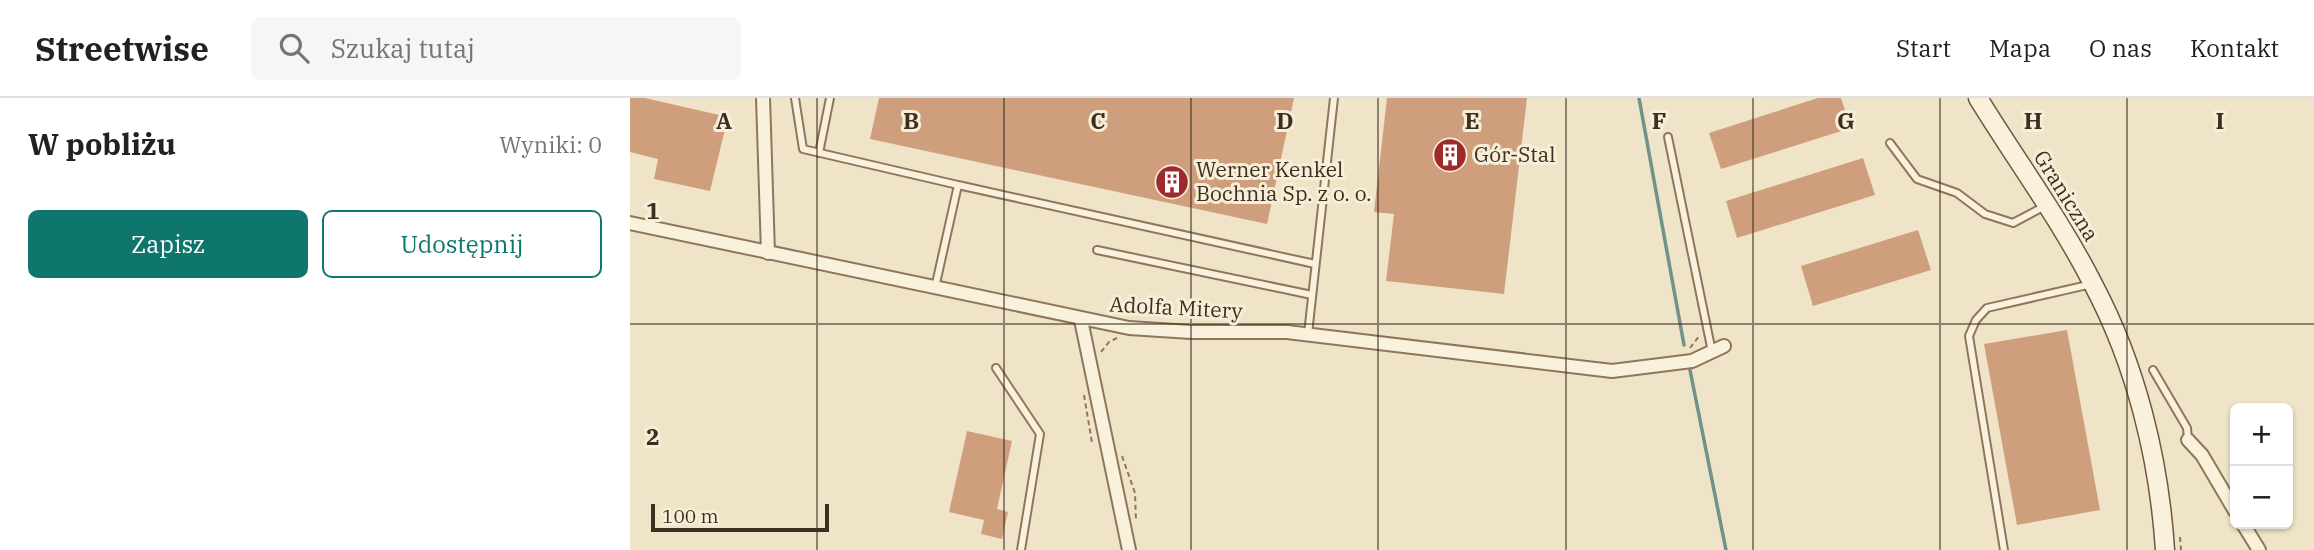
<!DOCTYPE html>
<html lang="pl">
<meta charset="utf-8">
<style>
:root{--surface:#fff;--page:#f6f6f6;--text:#202124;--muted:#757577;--line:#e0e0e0;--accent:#0f766e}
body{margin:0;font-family:"IBM Plex Serif",serif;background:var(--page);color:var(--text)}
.controls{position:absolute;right:21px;bottom:21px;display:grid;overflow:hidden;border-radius:10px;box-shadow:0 2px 5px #0004}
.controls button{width:63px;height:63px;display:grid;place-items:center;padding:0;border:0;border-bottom:2px solid var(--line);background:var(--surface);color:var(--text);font:35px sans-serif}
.scale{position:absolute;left:21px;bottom:18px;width:178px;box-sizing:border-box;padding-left:7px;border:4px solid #3d2e20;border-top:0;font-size:19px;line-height:24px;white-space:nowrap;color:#3d2e20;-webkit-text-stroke:5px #f7eed8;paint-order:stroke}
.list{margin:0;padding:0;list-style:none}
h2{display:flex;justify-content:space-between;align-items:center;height:91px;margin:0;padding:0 28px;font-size:30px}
h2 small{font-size:23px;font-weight:400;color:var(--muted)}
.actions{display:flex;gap:14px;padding:21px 28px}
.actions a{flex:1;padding:16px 0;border:2px solid var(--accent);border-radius:10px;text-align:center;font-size:24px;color:var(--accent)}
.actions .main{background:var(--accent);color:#fff}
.icon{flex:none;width:38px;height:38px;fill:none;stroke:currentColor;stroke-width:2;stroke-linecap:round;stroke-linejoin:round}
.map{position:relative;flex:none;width:1684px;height:452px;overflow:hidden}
header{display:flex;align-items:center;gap:42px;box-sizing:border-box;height:98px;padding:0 35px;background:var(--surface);border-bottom:2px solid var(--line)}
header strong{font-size:33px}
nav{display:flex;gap:38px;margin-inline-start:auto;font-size:24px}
.search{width:490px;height:63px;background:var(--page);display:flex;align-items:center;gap:18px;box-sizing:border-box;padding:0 24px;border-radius:10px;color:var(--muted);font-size:26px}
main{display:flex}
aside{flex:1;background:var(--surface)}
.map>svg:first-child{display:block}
</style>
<header>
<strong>Streetwise</strong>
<div class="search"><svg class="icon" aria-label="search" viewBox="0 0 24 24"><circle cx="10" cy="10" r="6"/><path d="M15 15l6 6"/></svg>Szukaj tutaj</div>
<nav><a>Start</a><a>Mapa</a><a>O nas</a><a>Kontakt</a></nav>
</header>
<main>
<aside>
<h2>W pobliżu<small>Wyniki: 0</small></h2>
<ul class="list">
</ul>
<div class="actions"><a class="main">Zapisz</a><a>Udostępnij</a></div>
</aside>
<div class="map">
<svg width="1684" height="452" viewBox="0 0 1684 452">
<rect width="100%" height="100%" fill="#f0e4c8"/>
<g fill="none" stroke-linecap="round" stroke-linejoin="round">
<path stroke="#6f938a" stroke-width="3.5" d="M 1009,0 L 1054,247
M 1060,272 L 1096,452"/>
</g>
<path fill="#cf9f7d" d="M 0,0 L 15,0 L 98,19 L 80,93 L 24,81 L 28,61 L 0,54 Z
M 249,0 L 664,0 L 637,126 L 240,41 Z
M 757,0 L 897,0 L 874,196 L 756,183 L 764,116 L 744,114 Z
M 1188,0 L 1211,0 L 1221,30 L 1091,71 L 1079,35 Z
M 1233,60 L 1245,97 L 1107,140 L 1096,103 Z
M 1288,132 L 1301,172 L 1183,208 L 1171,168 Z
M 1437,232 L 1470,412 L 1387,427 L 1354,246 Z
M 337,333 L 382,343 L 367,411 L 378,414 L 372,441 L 351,436 L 354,422 L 319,414 Z"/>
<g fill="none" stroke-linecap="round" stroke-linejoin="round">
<g stroke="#8d765c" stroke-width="10">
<path id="service" d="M 165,0 L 173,51 L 328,87 L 305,190
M 1038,39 L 1082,254
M 1260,45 L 1287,81 L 1327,95 L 1355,116 L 1383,125 L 1415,108
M 189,55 L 200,0
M 328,87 L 685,166
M 467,152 L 682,197
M 678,236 L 704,0
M 366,270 L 410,336 L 391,452
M 1523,272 L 1557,330 L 1558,341
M 1374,452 L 1339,238 L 1346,222 L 1357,210 L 1462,186"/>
</g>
<g stroke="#8d765c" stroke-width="16">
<path id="minor" d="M 133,0 L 138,155
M 0,125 L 499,230 L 561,234 L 657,234 L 982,273 L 1062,263 L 1094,248
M 451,222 L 499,452
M 1558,342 L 1572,357 L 1605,413
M 1613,426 L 1629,452"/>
</g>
<g stroke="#6f573f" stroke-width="21">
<path id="secondary" d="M 1348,0 C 1386,62 1430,121 1463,186 C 1506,267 1529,360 1535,452"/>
</g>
<path stroke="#8d765c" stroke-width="2" stroke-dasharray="5 3.5" stroke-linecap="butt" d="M 1060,250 L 1070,237
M 471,254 L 479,244 L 487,240
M 454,297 L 462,345
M 492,358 L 505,395 L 506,423
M 1550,439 L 1551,452"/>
<use href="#service" stroke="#faf1dc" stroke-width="6"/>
<use href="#minor" stroke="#faf1dc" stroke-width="12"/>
<use href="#secondary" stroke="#faf1dc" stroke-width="18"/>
</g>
<path fill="none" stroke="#3d2e20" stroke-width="2" stroke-opacity="0.55" d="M 187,0 L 187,452M 374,0 L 374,452M 561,0 L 561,452M 748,0 L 748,452M 936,0 L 936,452M 1123,0 L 1123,452M 1310,0 L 1310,452M 1497,0 L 1497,452M 0,226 L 1684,226"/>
<defs>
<g id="building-disc" transform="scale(1.75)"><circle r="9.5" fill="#9e2a2b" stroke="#f7eed8"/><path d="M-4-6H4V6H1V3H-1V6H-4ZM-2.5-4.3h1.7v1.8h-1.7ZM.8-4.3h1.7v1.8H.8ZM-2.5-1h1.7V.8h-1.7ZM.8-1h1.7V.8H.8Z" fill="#fff"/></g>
</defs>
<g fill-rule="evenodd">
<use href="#building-disc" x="820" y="57"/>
<use href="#building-disc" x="542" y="84"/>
</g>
<g text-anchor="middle" stroke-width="6" stroke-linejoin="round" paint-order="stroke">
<g font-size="21" fill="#3d2e20" stroke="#f7eed8" text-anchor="start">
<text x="844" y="64">Gór-Stal</text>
<text x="566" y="79">Werner Kenkel<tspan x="566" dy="24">Bochnia Sp. z o. o.</tspan></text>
</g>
<g font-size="21" fill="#3d2e20" stroke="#f7eed8">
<text transform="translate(1436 98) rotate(58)" y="7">Graniczna</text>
<text transform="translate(546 210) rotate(3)" y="7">Adolfa Mitery</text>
</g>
</g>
<g font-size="23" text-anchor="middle" font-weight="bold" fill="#3d2e20" stroke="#f7eed8" stroke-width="6" stroke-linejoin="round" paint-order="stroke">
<text x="94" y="31">A</text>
<text x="281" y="31">B</text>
<text x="468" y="31">C</text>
<text x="655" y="31">D</text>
<text x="842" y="31">E</text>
<text x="1029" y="31">F</text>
<text x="1216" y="31">G</text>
<text x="1403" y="31">H</text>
<text x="1590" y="31">I</text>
<text x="23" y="121">1</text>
<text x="23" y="347">2</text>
</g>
</svg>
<div class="controls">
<button>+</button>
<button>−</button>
</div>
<div class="scale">100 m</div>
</div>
</main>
